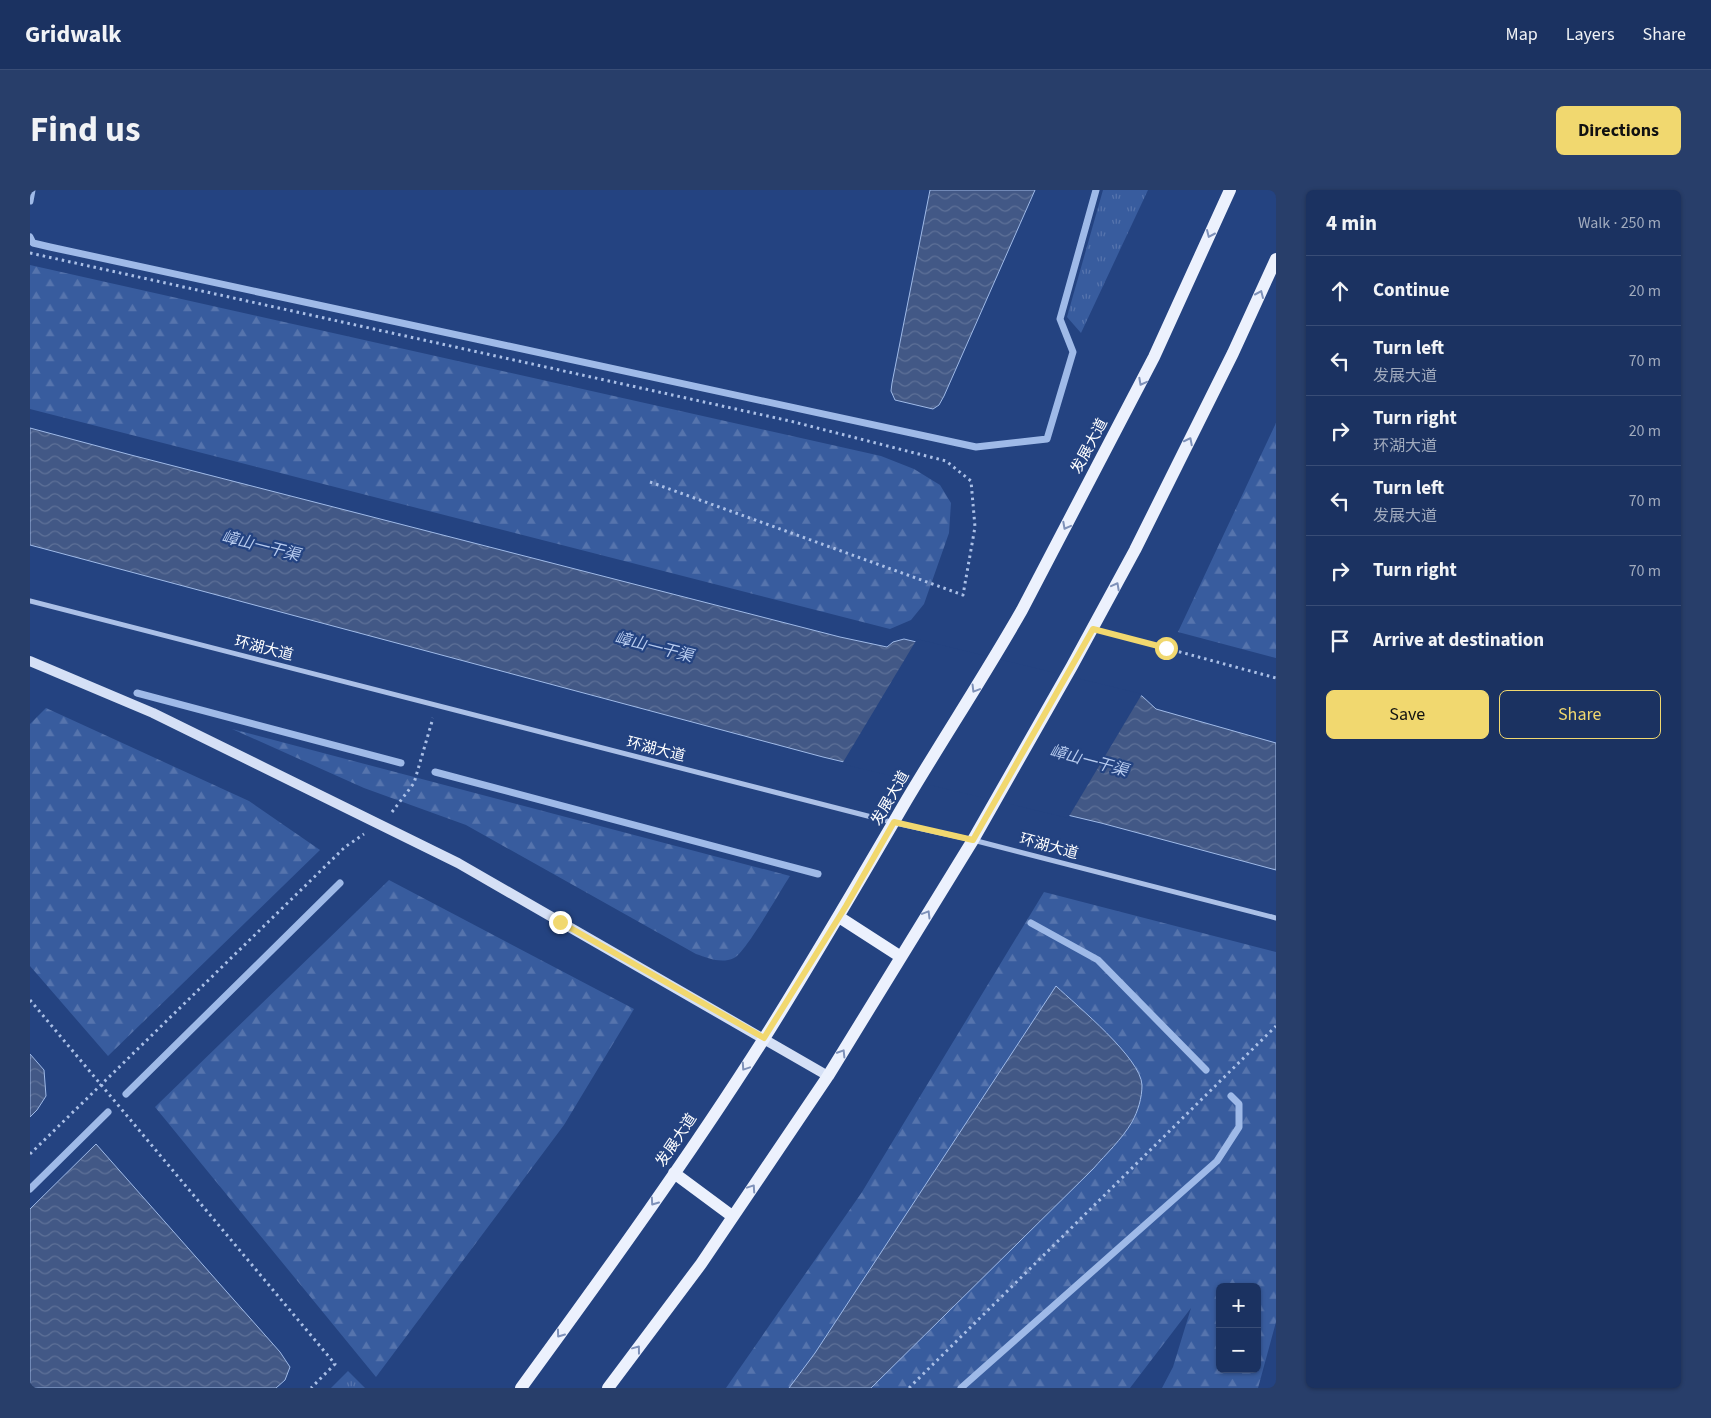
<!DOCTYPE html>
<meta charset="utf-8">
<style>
:root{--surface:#1b3261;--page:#283e6a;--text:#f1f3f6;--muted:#a0aabd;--line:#394d76;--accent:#f1d86f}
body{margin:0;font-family:"Source Sans 3","Noto Sans SC",sans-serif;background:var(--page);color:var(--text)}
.controls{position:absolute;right:15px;bottom:15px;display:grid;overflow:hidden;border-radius:8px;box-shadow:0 1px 4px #0004}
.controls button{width:45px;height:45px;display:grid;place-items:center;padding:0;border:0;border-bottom:1px solid var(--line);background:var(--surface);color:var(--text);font:25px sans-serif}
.stop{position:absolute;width:15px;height:15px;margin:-11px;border:4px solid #f1d86f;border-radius:50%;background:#fff}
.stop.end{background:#f1d86f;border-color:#fff;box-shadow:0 1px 5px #0008}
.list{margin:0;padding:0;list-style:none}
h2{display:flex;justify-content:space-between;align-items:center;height:65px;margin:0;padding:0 20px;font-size:21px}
h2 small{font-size:16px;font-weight:400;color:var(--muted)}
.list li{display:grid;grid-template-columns:32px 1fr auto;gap:15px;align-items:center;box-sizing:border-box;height:70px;padding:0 20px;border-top:1px solid var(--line)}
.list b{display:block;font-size:19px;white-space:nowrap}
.list p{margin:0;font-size:16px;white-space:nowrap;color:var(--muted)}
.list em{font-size:16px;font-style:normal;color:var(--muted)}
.actions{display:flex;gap:10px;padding:15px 20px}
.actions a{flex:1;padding:11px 0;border:1px solid var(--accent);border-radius:8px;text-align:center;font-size:18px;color:var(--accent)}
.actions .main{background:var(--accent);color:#111}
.icon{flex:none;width:28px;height:28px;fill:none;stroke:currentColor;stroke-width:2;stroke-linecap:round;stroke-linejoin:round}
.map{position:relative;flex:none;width:1246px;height:1198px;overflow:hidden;border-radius:8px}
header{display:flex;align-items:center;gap:30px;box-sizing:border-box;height:70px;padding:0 25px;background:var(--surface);border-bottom:1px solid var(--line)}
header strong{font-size:24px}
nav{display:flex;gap:28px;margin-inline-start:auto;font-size:18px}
.intro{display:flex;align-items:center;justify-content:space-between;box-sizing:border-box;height:120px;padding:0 30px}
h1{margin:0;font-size:35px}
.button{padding:12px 22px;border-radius:8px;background:var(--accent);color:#111;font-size:18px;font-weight:700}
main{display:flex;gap:30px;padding:0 30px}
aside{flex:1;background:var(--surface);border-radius:8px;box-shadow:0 1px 4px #0004}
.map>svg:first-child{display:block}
</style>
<header>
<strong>Gridwalk</strong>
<nav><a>Map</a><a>Layers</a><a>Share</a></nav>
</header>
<div class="intro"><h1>Find us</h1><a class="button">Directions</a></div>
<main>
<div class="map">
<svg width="1246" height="1198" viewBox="0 0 1246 1198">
<defs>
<pattern id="grass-tufts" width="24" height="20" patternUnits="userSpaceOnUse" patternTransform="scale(1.25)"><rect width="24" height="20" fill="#385c9e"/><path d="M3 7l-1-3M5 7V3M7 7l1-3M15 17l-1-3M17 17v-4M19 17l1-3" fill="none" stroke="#5674ad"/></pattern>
<pattern id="forest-firs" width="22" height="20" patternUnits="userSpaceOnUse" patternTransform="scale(1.25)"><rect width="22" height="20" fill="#385c9e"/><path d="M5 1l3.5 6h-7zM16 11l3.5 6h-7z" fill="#5674ad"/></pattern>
<pattern id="water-waves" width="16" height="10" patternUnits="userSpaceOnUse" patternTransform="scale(1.25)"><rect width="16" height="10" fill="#425886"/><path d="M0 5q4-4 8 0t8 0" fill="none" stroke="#5e7198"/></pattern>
</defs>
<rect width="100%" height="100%" fill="#244381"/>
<path fill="url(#grass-tufts)" d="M 1073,0 L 1118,0 L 1051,143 L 1037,127 Z
M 318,1181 L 335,1198 L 301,1198 Z"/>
<path fill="url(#forest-firs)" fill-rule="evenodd" d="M 0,75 L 851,266 L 884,279 L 910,295 L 921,313 L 919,343 L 894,414 L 881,430 L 860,439 L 0,219 Z
M 1246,233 L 1246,468 L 1148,442 Z
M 16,518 L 219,611 L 290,660 L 78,866 L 0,776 L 0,534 Z
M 202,539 L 760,686 C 750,701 716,762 704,768 C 691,774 678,768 666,764 L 436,635 L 334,598 Z
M 359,690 L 604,819 L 534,935 L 346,1187 L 125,917 Z
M 1014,702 L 1246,762 L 1246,1132 L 1228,1198 L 1132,1198 L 1143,1177 L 1161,1118 L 1100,1198 L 696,1198 L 832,1002 ZM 1190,1097 L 1227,1097 L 1227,1179 L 1190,1179 Z"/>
<path fill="url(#water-waves)" stroke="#9fbae8" d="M 900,0 L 1005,0 L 914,206 L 909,215 L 903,219 L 865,210 L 861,201 L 862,193 Z
M 0,238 L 101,265 L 810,447 L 857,457 L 863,452 L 874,449 L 1112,506 L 1126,519 L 1246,553 L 1246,680 L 1071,633 L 793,567 L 0,355 Z
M 1026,796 C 1047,816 1111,868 1112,895 C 1112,908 1108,921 1102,932 C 1092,949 1076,964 1063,979 L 841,1198 L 759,1198 L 785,1163 Z
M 0,864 L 14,880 L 16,906 L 7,920 L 0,927 Z
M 66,954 L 250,1162 L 260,1177 L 255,1190 L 246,1198 L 0,1198 L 0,1019 Z"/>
<path fill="#244381" d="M 887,449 L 1112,504 L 1038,628 L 812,574 Z"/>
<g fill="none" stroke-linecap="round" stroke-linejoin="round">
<path stroke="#9fbae8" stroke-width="7" d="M 0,11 L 2,0
M 0,47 L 3,53 L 20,57 L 946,257 L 1017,249 L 1043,162 L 1030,129 L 1066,0
M 107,503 L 371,573
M 405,582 L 788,684
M 1001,733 L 1068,770 L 1176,880
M 96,904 L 310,693
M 0,999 L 78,922
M 931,1198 L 1187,971 L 1209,937 L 1209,914 L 1201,906"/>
<path stroke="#abc0e7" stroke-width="3" stroke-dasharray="2.5 4" stroke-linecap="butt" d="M 0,63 L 760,231 L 916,271 L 941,291 L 945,337 L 933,405 L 620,292
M 1080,443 L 1246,488
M 362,622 L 384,593 L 403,528
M 0,810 L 305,1174 L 281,1198
M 0,964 L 315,657 L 334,644
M 879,1198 L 1246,836"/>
<path stroke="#abc0e7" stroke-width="5" d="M 0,411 L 865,633 L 943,650 L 1246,728"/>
<path stroke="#d5e0f6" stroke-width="10" d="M 0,471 L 123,523 L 428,673 L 798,886"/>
<path stroke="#ecf1fd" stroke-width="12" d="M 809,727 L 871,767
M 644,983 L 702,1026
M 491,1198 C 575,1083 659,967 735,847 C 784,769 830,690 876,611 C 914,547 955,485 992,420 L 1124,167 L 1200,0
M 578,1198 L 671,1074 L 798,886 L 943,650 L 1042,476 L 1105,360 L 1203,163 L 1246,69"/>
</g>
<defs><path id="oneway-chevron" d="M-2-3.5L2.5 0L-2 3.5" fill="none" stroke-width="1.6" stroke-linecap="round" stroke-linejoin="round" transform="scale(1.25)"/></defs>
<g stroke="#7e91b9">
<use href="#oneway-chevron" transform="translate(1180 44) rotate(114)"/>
<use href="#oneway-chevron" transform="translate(1230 104) rotate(-66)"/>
<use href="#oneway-chevron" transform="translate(1112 192) rotate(118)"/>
<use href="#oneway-chevron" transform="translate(1159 251) rotate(-63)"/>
<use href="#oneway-chevron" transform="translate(1036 336) rotate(118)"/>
<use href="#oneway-chevron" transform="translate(1086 396) rotate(-62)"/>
<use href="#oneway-chevron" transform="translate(945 499) rotate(121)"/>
<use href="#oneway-chevron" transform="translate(897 724) rotate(-59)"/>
<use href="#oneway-chevron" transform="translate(812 863) rotate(-58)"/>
<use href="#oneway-chevron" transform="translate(715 877) rotate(124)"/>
<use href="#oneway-chevron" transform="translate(722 998) rotate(-56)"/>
<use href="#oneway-chevron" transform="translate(624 1012) rotate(125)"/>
<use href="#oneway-chevron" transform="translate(530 1144) rotate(126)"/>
<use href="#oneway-chevron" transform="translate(607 1159) rotate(-53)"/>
</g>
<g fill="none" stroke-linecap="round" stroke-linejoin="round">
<path stroke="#f1d86f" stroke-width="6" d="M 530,732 L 734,848 L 816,716 L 864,632 L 943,650 L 1063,439 L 1136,458"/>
</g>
<g text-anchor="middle" stroke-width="4.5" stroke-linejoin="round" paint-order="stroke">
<g font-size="15" fill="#fff" stroke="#244381">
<text transform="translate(1059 256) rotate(-62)" y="5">发展大道</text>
<text transform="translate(234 458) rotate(14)" y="5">环湖大道</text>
<text transform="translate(626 559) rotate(14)" y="5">环湖大道</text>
<text transform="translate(860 608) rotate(-60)" y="5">发展大道</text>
<text transform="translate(1019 656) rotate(15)" y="5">环湖大道</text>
<text transform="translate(646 950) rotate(-56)" y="5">发展大道</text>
</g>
<g font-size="16" font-style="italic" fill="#b6caee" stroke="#244381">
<text transform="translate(231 355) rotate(14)" y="6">嶂山一干渠</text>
<text transform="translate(624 456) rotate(14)" y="6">嶂山一干渠</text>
<text transform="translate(1059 570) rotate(15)" y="6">嶂山一干渠</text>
</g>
</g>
</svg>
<div class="controls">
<button>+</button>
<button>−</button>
</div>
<div class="stop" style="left:1136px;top:458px"></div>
<div class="stop end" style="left:530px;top:732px"></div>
</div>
<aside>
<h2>4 min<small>Walk · 250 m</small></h2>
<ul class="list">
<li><svg class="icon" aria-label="ahead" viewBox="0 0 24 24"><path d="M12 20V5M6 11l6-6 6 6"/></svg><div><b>Continue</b></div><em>20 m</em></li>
<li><svg class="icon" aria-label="left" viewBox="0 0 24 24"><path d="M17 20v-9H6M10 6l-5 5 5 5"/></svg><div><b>Turn left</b><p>发展大道</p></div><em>70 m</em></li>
<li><svg class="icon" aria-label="right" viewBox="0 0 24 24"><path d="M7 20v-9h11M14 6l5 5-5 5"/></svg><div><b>Turn right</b><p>环湖大道</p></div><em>20 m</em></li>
<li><svg class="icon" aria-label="left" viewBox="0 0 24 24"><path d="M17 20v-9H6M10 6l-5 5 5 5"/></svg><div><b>Turn left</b><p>发展大道</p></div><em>70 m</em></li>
<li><svg class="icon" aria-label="right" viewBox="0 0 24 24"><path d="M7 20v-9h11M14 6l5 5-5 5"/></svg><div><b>Turn right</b></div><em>70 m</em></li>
<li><svg class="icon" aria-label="arrive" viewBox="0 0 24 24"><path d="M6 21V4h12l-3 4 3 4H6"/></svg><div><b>Arrive at destination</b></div></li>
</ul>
<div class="actions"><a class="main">Save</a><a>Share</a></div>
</aside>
</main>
